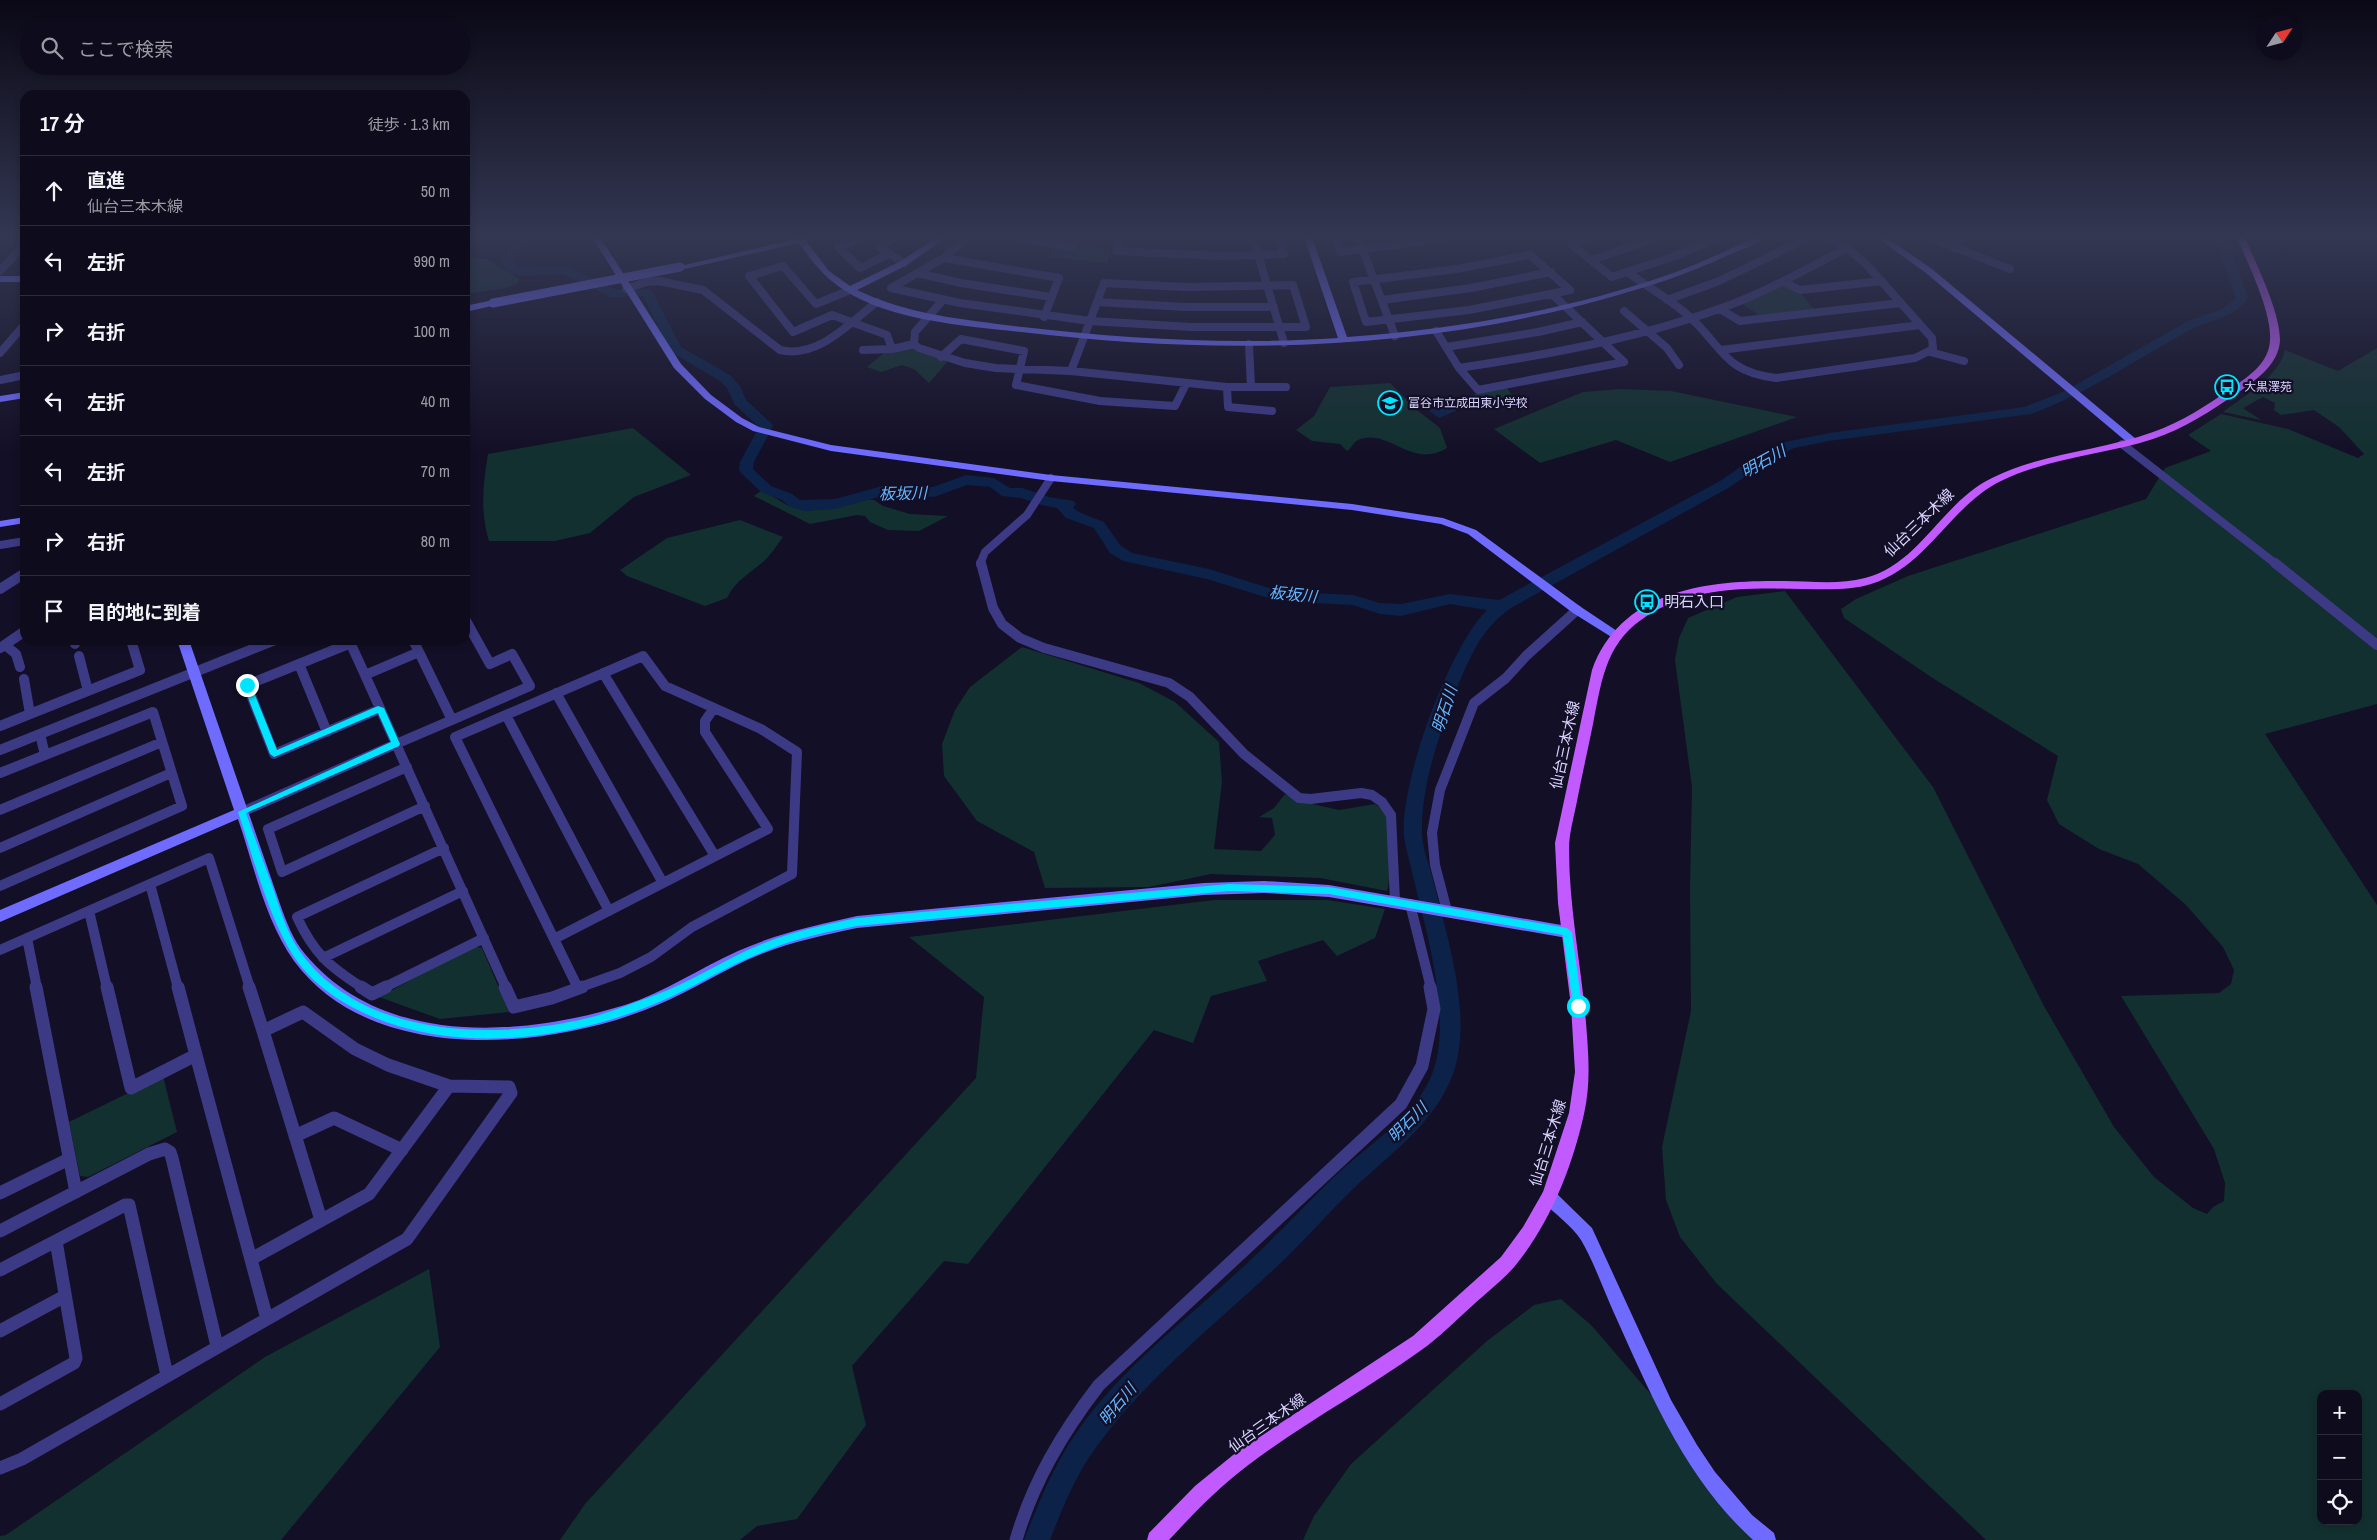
<!DOCTYPE html>
<html lang="ja">
<meta charset="utf-8">
<style>
:root{--surface:#0e0b1c;--page:#171425;--text:#f1f3f6;--muted:#9b9ba3;--line:#2e2b3b}
body{margin:0;font-family:"Archivo Narrow","Noto Sans JP",sans-serif;background:var(--page);color:var(--text)}
.controls{position:absolute;right:15px;bottom:15px;display:grid;overflow:hidden;border-radius:10px;box-shadow:0 2px 8px #0003}
.controls button{width:45px;height:45px;display:grid;place-items:center;padding:0;border:0;border-bottom:1px solid var(--line);background:var(--surface);color:var(--text);font:25px sans-serif}
.compass{position:absolute;left:2257px;top:15px;width:45px;height:45px;border-radius:50%;background:var(--surface);box-shadow:0 2px 8px #0003;rotate:54deg}
.stop{position:absolute;width:15px;height:15px;margin:-11px;border:4px solid #00e5ff;border-radius:50%;background:#fff}
.stop.end{background:#00e5ff;border-color:#fff;box-shadow:0 1px 5px #0008}
.list{margin:0;padding:0;list-style:none}
h2{display:flex;justify-content:space-between;align-items:center;height:65px;margin:0;padding:0 20px;font-size:21px}
h2 small{font-size:16px;font-weight:400;color:var(--muted)}
.list li{display:grid;grid-template-columns:32px 1fr auto;gap:15px;align-items:center;box-sizing:border-box;height:70px;padding:0 20px;border-top:1px solid var(--line)}
.list b{display:block;font-size:19px;white-space:nowrap}
.list p{margin:0;font-size:16px;white-space:nowrap;color:var(--muted)}
.list em{font-size:16px;font-style:normal;color:var(--muted)}
.icon{flex:none;width:28px;height:28px;fill:none;stroke:currentColor;stroke-width:2;stroke-linecap:round;stroke-linejoin:round}
.map{position:relative;flex:none;width:2377px;height:1540px;overflow:hidden}
.search{position:absolute;background:var(--surface);box-shadow:0 2px 8px #0003;left:20px;top:20px;width:450px;height:55px;display:flex;align-items:center;gap:12px;box-sizing:border-box;padding:0 18px;border-radius:28px;color:var(--muted);font-size:19px}
.panel{position:absolute;background:var(--surface);box-shadow:0 2px 8px #0003;left:20px;top:90px;width:450px;height:555px;border-radius:15px}
.map>svg:first-child{display:block}
</style>
<div class="map">
<svg width="2377" height="1540" viewBox="0 0 2377 1540">
<rect width="100%" height="100%" fill="#130f26"/>
<path fill="#12302f" fill-rule="evenodd" d="M 1077,245 L 1112,249 L 1107,263 L 1050,257 L 1056,247 Z
M 465,258 L 487,259 L 518,278 L 519,282 L 506,288 L 465,294 Z
M 1782,285 L 1799,292 L 1816,311 L 1762,317 L 1741,303 Z
M 913,347 L 948,361 L 929,383 L 914,369 L 902,365 L 881,372 L 867,367 L 885,352 Z
M 2377,348 L 2377,704 L 2265,734 L 2377,905 L 2377,1540 L 1986,1540 L 1717,1284 L 1680,1237 L 1666,1200 L 1662,1147 L 1691,1011 L 1690,888 L 1692,787 L 1675,660 L 1679,638 L 1688,618 L 1737,597 L 1785,591 L 1933,787 L 2044,1006 L 2114,1127 L 2154,1177 L 2193,1208 L 2207,1214 L 2213,1207 L 2224,1201 L 2225,1183 L 2214,1149 L 2121,996 L 2219,993 L 2231,984 L 2234,970 L 2223,947 L 2185,904 L 2138,864 L 2099,849 L 2059,824 L 2047,800 L 2058,756 L 1931,677 L 1844,618 L 1841,609 L 1856,599 L 1908,576 L 2146,499 L 2165,468 L 2211,451 L 2188,435 L 2221,414 L 2288,429 L 2358,458 L 2364,454 L 2339,427 L 2314,410 L 2281,415 L 2274,410 L 2275,403 L 2263,397 L 2243,408 L 2261,420 L 2223,412 C 2244,396 2279,377 2285,350 L 2338,371 ZM 2321,1394 L 2358,1394 L 2358,1521 L 2321,1521 Z
M 1390,383 L 1417,410 L 1440,428 L 1447,448 C 1411,470 1389,427 1358,440 C 1353,442 1352,448 1347,451 L 1340,444 L 1312,441 L 1296,430 L 1314,416 L 1330,387 Z
M 1507,388 L 1518,404 L 1482,410 L 1465,400 L 1479,392 Z
M 1621,389 L 1671,391 L 1797,417 L 1670,462 L 1616,440 L 1540,463 L 1494,429 L 1583,392 Z
M 633,428 L 691,475 L 634,497 L 590,533 L 555,541 L 489,541 C 480,512 483,483 488,454 Z
M 762,490 L 787,505 L 807,511 L 864,499 L 874,500 L 883,506 L 910,514 L 948,516 L 919,531 L 888,530 L 870,522 L 865,516 L 857,515 L 810,524 L 754,496 Z
M 740,520 L 783,537 C 777,545 771,555 763,562 C 749,574 735,581 727,598 L 705,606 L 627,576 L 620,570 L 667,538 Z
M 1022,647 L 1139,683 L 1175,702 L 1219,742 L 1222,782 L 1214,849 L 1261,851 L 1275,835 L 1272,818 L 1259,817 L 1274,808 L 1285,794 L 1299,801 L 1339,810 L 1375,804 L 1385,810 C 1389,826 1392,876 1387,891 L 1320,878 L 1211,874 L 1149,887 L 1045,888 L 1034,852 L 977,821 L 944,776 L 942,744 L 955,710 L 970,687 Z
M 1214,900 L 1328,900 L 1385,909 L 1375,938 L 1337,956 L 1323,940 L 1258,961 L 1267,981 L 1211,996 L 1193,1043 L 1154,1030 L 968,1264 L 944,1261 L 852,1366 L 866,1425 L 797,1519 L 757,1526 L 740,1540 L 560,1540 L 585,1504 L 976,1078 L 984,997 L 909,937 Z
M 474,946 L 482,948 L 509,1012 L 440,1019 L 379,997 Z
M 163,1076 L 177,1132 L 88,1177 L 80,1176 L 69,1122 Z
M 429,1269 L 440,1347 L 281,1540 L 0,1540 L 0,1536 L 6,1535 L 265,1357 Z
M 1561,1299 L 1592,1326 L 1679,1427 L 1755,1540 L 1303,1540 L 1314,1516 L 1351,1464 L 1487,1341 L 1534,1305 Z"/>
<path fill="#0c2248" d="M 1450,401 L 1460,409 L 1439,418 L 1428,410 Z"/>
<g fill="none" stroke-linecap="round" stroke-linejoin="round">
<path fill="#0c2248" fill-rule="evenodd" d="M 521,237 L 534,237 L 513,260 L 515,265 L 522,268 L 565,266 L 617,290 L 651,289 L 681,347 L 730,375 L 740,386 L 746,400 L 771,423 L 773,426 L 754,462 L 753,469 L 771,486 L 792,494 L 800,500 L 835,499 L 886,485 L 933,487 L 966,475 L 994,478 L 1010,488 L 1022,488 L 1049,497 L 1074,501 L 1076,504 L 1073,508 L 1081,513 L 1104,522 L 1120,545 L 1132,553 L 1209,569 L 1269,588 L 1294,592 L 1353,595 L 1380,603 L 1401,604 L 1450,594 L 1499,600 L 1720,481 L 1755,457 L 1785,442 L 1829,433 L 2024,407 L 2065,391 L 2188,321 L 2222,309 L 2236,298 L 2215,237 L 2227,237 L 2248,298 C 2236,315 2222,317 2203,324 C 2194,327 2185,333 2176,338 C 2128,365 2083,395 2031,414 L 1829,441 L 1794,448 L 1765,463 L 1730,487 L 1511,608 C 1480,629 1467,663 1454,696 C 1438,738 1421,787 1422,832 C 1422,847 1428,861 1432,876 C 1446,933 1474,1016 1453,1074 C 1434,1125 1388,1155 1351,1191 C 1324,1217 1300,1246 1272,1271 C 1208,1331 1138,1385 1088,1459 C 1072,1484 1061,1512 1050,1540 L 1024,1540 C 1037,1507 1050,1474 1069,1444 C 1111,1377 1175,1329 1233,1276 C 1268,1245 1299,1211 1333,1178 C 1365,1147 1411,1120 1430,1079 C 1455,1025 1426,931 1413,876 C 1410,863 1406,850 1404,837 C 1399,784 1449,647 1487,610 L 1450,604 L 1401,616 L 1380,614 L 1353,605 L 1294,602 L 1268,598 L 1207,579 L 1123,561 L 1110,553 L 1094,528 L 1066,518 L 1057,508 L 1042,505 L 1021,498 L 1002,496 L 990,487 L 967,485 L 934,497 L 886,495 L 835,509 L 805,511 L 790,507 L 782,500 L 761,492 L 741,473 L 739,470 L 740,462 L 759,427 L 735,405 L 727,388 L 720,381 L 671,352 L 643,296 L 611,297 L 563,274 L 520,276 L 507,271 L 501,259 Z"/>
<path stroke="#3d3a85" stroke-width="8" d="M 866,237 L 838,247 L 860,268 L 889,254
M 897,237 L 879,247 L 904,263
M 967,237 L 944,258 L 891,288 L 960,303 L 1090,321
M 1008,237 L 1072,247 L 1077,237
M 1121,237 L 1116,251 L 1221,256 L 1284,254 L 1278,237
M 1201,237 L 1253,237
M 1253,237 L 1284,343
M 1336,237 L 1341,252 L 1456,237
M 1358,237 L 1395,336
M 1928,237 L 2010,269
M 1571,244 L 1612,277 L 1672,257 L 1720,237
M 1571,244 L 1593,237
M 1953,248 L 1963,237
M 1530,255 L 1570,290 L 1469,310 L 1366,322 L 1353,282 L 1457,269 Z
M 944,258 L 1059,278 L 1044,317
M 1591,260 L 1660,237
M 0,271 L 25,244
M 917,273 L 961,283 L 1051,297
M 1629,273 C 1649,288 1673,301 1691,318 C 1724,349 1725,372 1776,378 L 1915,358 L 1933,349 L 1932,338 L 1866,264 L 1847,248 L 1824,237
M 1784,282 L 1800,290 L 1882,281
M 1104,283 L 1186,287 L 1293,285 L 1306,327 L 1192,327 L 1090,321 Z
M 626,289 L 646,282 L 659,281 L 703,290 L 780,350 C 818,359 849,323 877,302
M 850,290 L 816,304 L 783,266 L 749,276 L 793,332 L 832,315 L 887,335 L 892,349
M 1552,294 L 1624,362
M 1382,300 L 1471,288 L 1551,272
M 1667,300 L 1719,281 L 1810,237
M 942,301 L 915,332 L 914,344 L 919,348 L 965,363 L 996,368 L 1071,371 L 1227,387 L 1286,387
M 1097,302 L 1186,307 L 1274,307
M 1720,309 L 1740,321 L 1901,303
M 1624,311 L 1667,348 L 1679,365
M 1436,331 L 1459,368 L 1478,390 L 1624,362
M 1249,344 L 1251,387
M 1446,347 L 1538,332 L 1582,322
M 863,350 L 892,349 L 914,344
M 1721,350 L 1920,325
M 1930,352 L 1964,361
M 0,353 L 25,324
M 941,357 L 961,339 L 1024,351 L 1016,385 L 1100,401 L 1175,406 L 1186,384
M 1459,368 C 1552,354 1646,337 1735,303 C 1774,288 1810,267 1847,248
M 1071,371 L 1090,321
M 0,380 L 25,375
M 1227,387 L 1228,407 L 1272,411
M 2122,444 L 2276,564
M 0,545 L 25,541
M 980,564 L 985,552 L 1027,515 L 1051,478"/>
<path stroke="#3d3a85" stroke-width="10" d="M 981,563 L 993,608 L 1002,624 L 1020,638 L 1044,648 L 1169,683 L 1190,697 L 1244,754 L 1299,798 L 1311,799 L 1361,793 L 1372,795 L 1382,802 L 1391,815 L 1395,901
M 2275,563 L 2377,645
M 0,589 L 25,573
M 74,640 L 75,644
M 349,640 L 365,675 L 419,652 L 413,640
M 351,643 L 247,685 L 274,754 L 380,709
M 5,645 L 16,654 L 20,667
M 0,648 L 25,631
M 419,652 L 452,720 L 530,686 L 512,654 L 490,664 L 465,619
M 79,656 L 88,691
M 299,664 L 327,732
M 603,673 L 715,856
M 365,675 L 396,744 L 452,720
M 24,679 L 30,714
M 556,693 L 663,883
M 506,715 L 609,911
M 0,726 L 140,670 L 131,640
M 40,734 L 45,755
M 0,750 L 275,640
M 407,767 L 268,829 L 282,872 L 425,806
M 0,773 L 153,712 L 182,806 L 0,886
M 0,810 L 162,742
M 242,812 L 396,744 L 506,988
M 0,848 L 171,773
M 150,884 L 178,988
M 1410,904 L 1431,988
M 89,911 L 107,988
M 1447,911 L 1435,865 L 1432,833 L 1440,790 L 1474,703 L 1506,678 L 1526,656 L 1577,610
M 27,938 L 37,988
M 554,939 L 768,829 L 705,732 L 705,721 L 714,708
M 0,950 L 209,858 L 250,988
M 323,958 L 463,891
M 363,988 C 330,967 314,954 297,917 L 444,848
M 383,988 L 484,938
M 578,988 L 455,737 L 643,656 L 665,686 L 761,729 L 797,752 L 792,874 L 692,927 L 651,957 L 620,973 L 578,988"/>
<path stroke="#3d3a85" stroke-width="13" d="M 36,987 L 76,1192
M 107,987 L 131,1088 L 196,1055 L 178,987
M 361,987 L 372,994 L 386,987
M 505,987 L 514,1007 L 552,998 L 582,987
M 263,1031 L 321,1220
M 196,1055 L 267,1319
M 295,1136 L 334,1118 L 402,1150
M 0,1193 L 69,1159
M 0,1231 L 149,1154 L 165,1149 L 170,1152 L 172,1158 L 217,1346
M 251,1259 L 369,1194 L 449,1086
M 0,1270 L 125,1205 L 129,1205 L 167,1375
M 0,1331 L 65,1296
M 0,1404 L 74,1363 L 76,1358 L 56,1241
M 0,1468 L 22,1459 L 407,1239 L 511,1093 L 509,1087 L 449,1086 L 388,1065 L 355,1049 L 303,1012 L 263,1031 L 249,987
M 1016,1540 C 1033,1482 1062,1433 1099,1385 L 1401,1104 L 1422,1066 L 1434,1009 L 1430,987"/>
<path fill="#6f6bff" fill-rule="evenodd" d="M 592,237 L 600,237 L 681,364 L 711,395 L 742,418 L 759,427 L 831,445 L 1051,475 L 1352,504 L 1443,518 L 1476,530 L 1581,607 L 1623,635 L 1617,639 L 1613,638 L 1573,613 L 1468,534 L 1441,524 L 1352,510 L 1051,481 L 831,451 L 753,431 L 736,422 L 705,399 L 674,368 Z
M 795,237 L 818,237 L 806,241 L 829,271 L 850,286 L 901,261 L 937,237 L 947,237 L 907,265 L 857,290 C 908,315 967,320 1023,327 C 1128,339 1232,345 1338,338 L 1304,237 L 1312,237 L 1347,337 C 1458,329 1570,310 1676,272 C 1703,262 1729,249 1756,237 L 1767,237 C 1757,245 1742,249 1731,254 C 1702,267 1675,278 1645,287 C 1442,351 1232,357 1021,332 C 966,326 892,321 844,290 C 825,278 812,262 799,243 L 680,270 L 676,267 L 796,239 Z
M 1876,237 L 1886,237 L 1932,269 L 2136,439 L 2136,443 L 2128,443 L 1926,273 Z
M 0,276 L 25,276 L 25,282 L 0,282 Z
M 493,300 L 496,301 L 496,305 L 465,312 L 465,306 Z
M 25,392 L 25,398 L 0,402 L 0,396 Z
M 25,517 L 25,523 L 0,527 L 0,521 Z
M 177,640 L 189,640 L 280,904 C 286,921 293,940 305,954 C 382,1047 521,1037 625,1005 C 665,992 700,968 738,951 C 776,934 816,925 857,916 L 1204,883 L 1264,881 L 1329,885 L 1567,926 L 1572,928 L 1574,932 L 1572,936 L 1567,938 L 1329,897 L 1264,893 L 1204,895 L 857,928 C 820,936 782,944 747,960 C 713,976 680,997 645,1010 C 539,1051 369,1063 294,961 C 265,920 254,866 238,819 L 0,922 L 0,910 L 234,810 Z
M 1549,1189 L 1555,1192 L 1592,1228 L 1671,1400 L 1697,1445 L 1715,1472 L 1752,1515 L 1774,1533 L 1776,1540 L 1753,1540 C 1685,1478 1651,1395 1614,1313 C 1604,1291 1593,1260 1581,1240 C 1572,1226 1555,1214 1543,1202 L 1541,1197 L 1543,1192 Z"/>
<path fill="#c25bff" fill-rule="evenodd" d="M 2237,237 L 2245,237 C 2256,264 2280,311 2280,340 C 2279,364 2257,379 2239,392 C 2212,410 2184,429 2153,439 C 2103,455 2048,458 2001,481 C 1950,506 1927,567 1871,584 C 1849,591 1825,589 1802,589 C 1747,588 1688,586 1641,620 C 1605,645 1601,684 1593,724 C 1588,749 1582,775 1577,801 C 1574,817 1569,833 1569,849 C 1569,912 1583,973 1587,1036 C 1589,1062 1590,1088 1584,1114 C 1572,1168 1550,1223 1515,1266 C 1503,1280 1486,1293 1472,1306 C 1455,1321 1439,1338 1420,1351 C 1364,1391 1302,1424 1247,1466 C 1218,1488 1194,1513 1169,1540 L 1147,1540 L 1149,1533 L 1195,1486 L 1238,1451 L 1413,1336 L 1501,1257 L 1523,1227 L 1543,1192 L 1569,1113 L 1575,1072 L 1571,1006 L 1558,903 L 1555,843 L 1592,670 C 1621,589 1709,580 1783,581 C 1810,581 1839,585 1865,578 C 1919,565 1943,501 1992,478 C 2042,453 2100,451 2153,432 C 2182,422 2207,405 2232,388 C 2249,376 2269,363 2270,340 C 2272,312 2248,264 2237,237 Z"/>
<path stroke="#6f6bff" stroke-width="9" d="M 493,303 L 680,267"/>
</g>
<linearGradient id="sky" x2="0" y2="1"><stop stop-color="#0a0815"/><stop offset="0.52" stop-color="#333752"/><stop offset="1" stop-color="#333752" stop-opacity="0"/></linearGradient>
<rect width="2377" height="453" fill="url(#sky)"/>
<path fill="#00e5ff" d="M 247,682 L 251,685 L 277,750 L 378,706 L 384,708 L 400,744 L 399,746 L 246,813 C 255,838 264,863 273,888 C 281,912 288,937 304,957 C 367,1038 497,1040 588,1018 C 609,1013 630,1004 650,997 C 689,984 724,959 762,944 C 793,931 825,925 857,918 L 1229,884 L 1329,887 L 1567,928 L 1572,932 L 1582,1006 L 1578,1010 L 1573,1006 L 1563,935 L 1329,894 L 1229,891 L 857,926 C 827,932 797,938 768,950 C 730,964 695,987 657,1003 C 578,1036 482,1051 398,1026 C 361,1015 320,993 297,961 C 270,924 253,856 238,812 L 391,742 L 378,713 L 274,757 L 270,754 L 243,685 Z"/>
<defs>
<g id="bus-ring" transform="scale(1.25)"><circle r="9.5" fill="#130f26" stroke="#00e5ff" stroke-width="1.5"/><path d="M-5-6H5V4H4V6H2V4H-2V6H-4V4H-5ZM-3.5-4V0h7V-4ZM-3.5 1.2v1.5H-2V1.2ZM2 1.2v1.5H3.5V1.2Z" fill="#00e5ff"/></g>
<g id="school-ring" transform="scale(1.25)"><circle r="9.5" fill="#130f26" stroke="#00e5ff" stroke-width="1.5"/><path d="M0-5L7-2L0 1L-7-2ZM-4 1L0 2.5L4 1V4Q0 6-4 4Z" fill="#00e5ff"/></g>
</defs>
<g fill-rule="evenodd">
<use href="#bus-ring" x="2227" y="387"/>
<use href="#school-ring" x="1390" y="403"/>
<use href="#bus-ring" x="1647" y="602"/>
</g>
<g text-anchor="middle" stroke-width="4.5" stroke-linejoin="round" paint-order="stroke">
<g font-size="12" fill="#d9d4ff" stroke="#130f26" text-anchor="start">
<text x="2244" y="391">大黒澤苑</text>
<text x="1408" y="407">富谷市立成田東小学校</text>
</g>
<g font-size="15" fill="#d9d4ff" stroke="#130f26">
<text transform="translate(1919 523) rotate(-44)" y="5">仙台三本木線</text>
<text transform="translate(1565 745) rotate(-78)" y="5">仙台三本木線</text>
<text transform="translate(1548 1143) rotate(-73)" y="5">仙台三本木線</text>
<text transform="translate(1267 1423) rotate(-35)" y="5">仙台三本木線</text>
</g>
<g font-size="15" fill="#d9d4ff" stroke="#130f26" text-anchor="start">
<text x="1664" y="607">明石入口</text>
</g>
<g font-size="16" font-style="italic" fill="#62b6ff" stroke="#130f26">
<text transform="translate(1763 461) rotate(-29)" y="6">明石川</text>
<text transform="translate(903 493) rotate(-1)" y="6">板坂川</text>
<text transform="translate(1293 594) rotate(6)" y="6">板坂川</text>
<text transform="translate(1444 709) rotate(-72)" y="6">明石川</text>
<text transform="translate(1407 1122) rotate(-45)" y="6">明石川</text>
<text transform="translate(1117 1404) rotate(-50)" y="6">明石川</text>
</g>
</g>
</svg>
<div class="controls">
<button>+</button>
<button>−</button>
<button><svg class="icon" aria-label="locate" viewBox="0 0 24 24"><circle cx="12" cy="12" r="6"/><path d="M12 2v4M12 18v4M2 12h4M18 12h4"/></svg></button>
</div>
<svg class="compass" viewBox="-18 -18 36 36"><path d="M0-13l5 13h-10z" fill="#e53935"/><path d="M0 13l5-13h-10z" fill="#9b9ba3"/></svg>
<div class="stop" style="left:1578px;top:1006px"></div>
<div class="stop end" style="left:247px;top:685px"></div>
<div class="search"><svg class="icon" aria-label="search" viewBox="0 0 24 24"><circle cx="10" cy="10" r="6"/><path d="M15 15l6 6"/></svg>ここで検索</div>
<section class="panel">
<h2>17 分<small>徒歩 · 1.3 km</small></h2>
<ul class="list">
<li><svg class="icon" aria-label="ahead" viewBox="0 0 24 24"><path d="M12 20V5M6 11l6-6 6 6"/></svg><div><b>直進</b><p>仙台三本木線</p></div><em>50 m</em></li>
<li><svg class="icon" aria-label="left" viewBox="0 0 24 24"><path d="M17 20v-9H6M10 6l-5 5 5 5"/></svg><div><b>左折</b></div><em>990 m</em></li>
<li><svg class="icon" aria-label="right" viewBox="0 0 24 24"><path d="M7 20v-9h11M14 6l5 5-5 5"/></svg><div><b>右折</b></div><em>100 m</em></li>
<li><svg class="icon" aria-label="left" viewBox="0 0 24 24"><path d="M17 20v-9H6M10 6l-5 5 5 5"/></svg><div><b>左折</b></div><em>40 m</em></li>
<li><svg class="icon" aria-label="left" viewBox="0 0 24 24"><path d="M17 20v-9H6M10 6l-5 5 5 5"/></svg><div><b>左折</b></div><em>70 m</em></li>
<li><svg class="icon" aria-label="right" viewBox="0 0 24 24"><path d="M7 20v-9h11M14 6l5 5-5 5"/></svg><div><b>右折</b></div><em>80 m</em></li>
<li><svg class="icon" aria-label="arrive" viewBox="0 0 24 24"><path d="M6 21V4h12l-3 4 3 4H6"/></svg><div><b>目的地に到着</b></div></li>
</ul>
</section>
</div>
